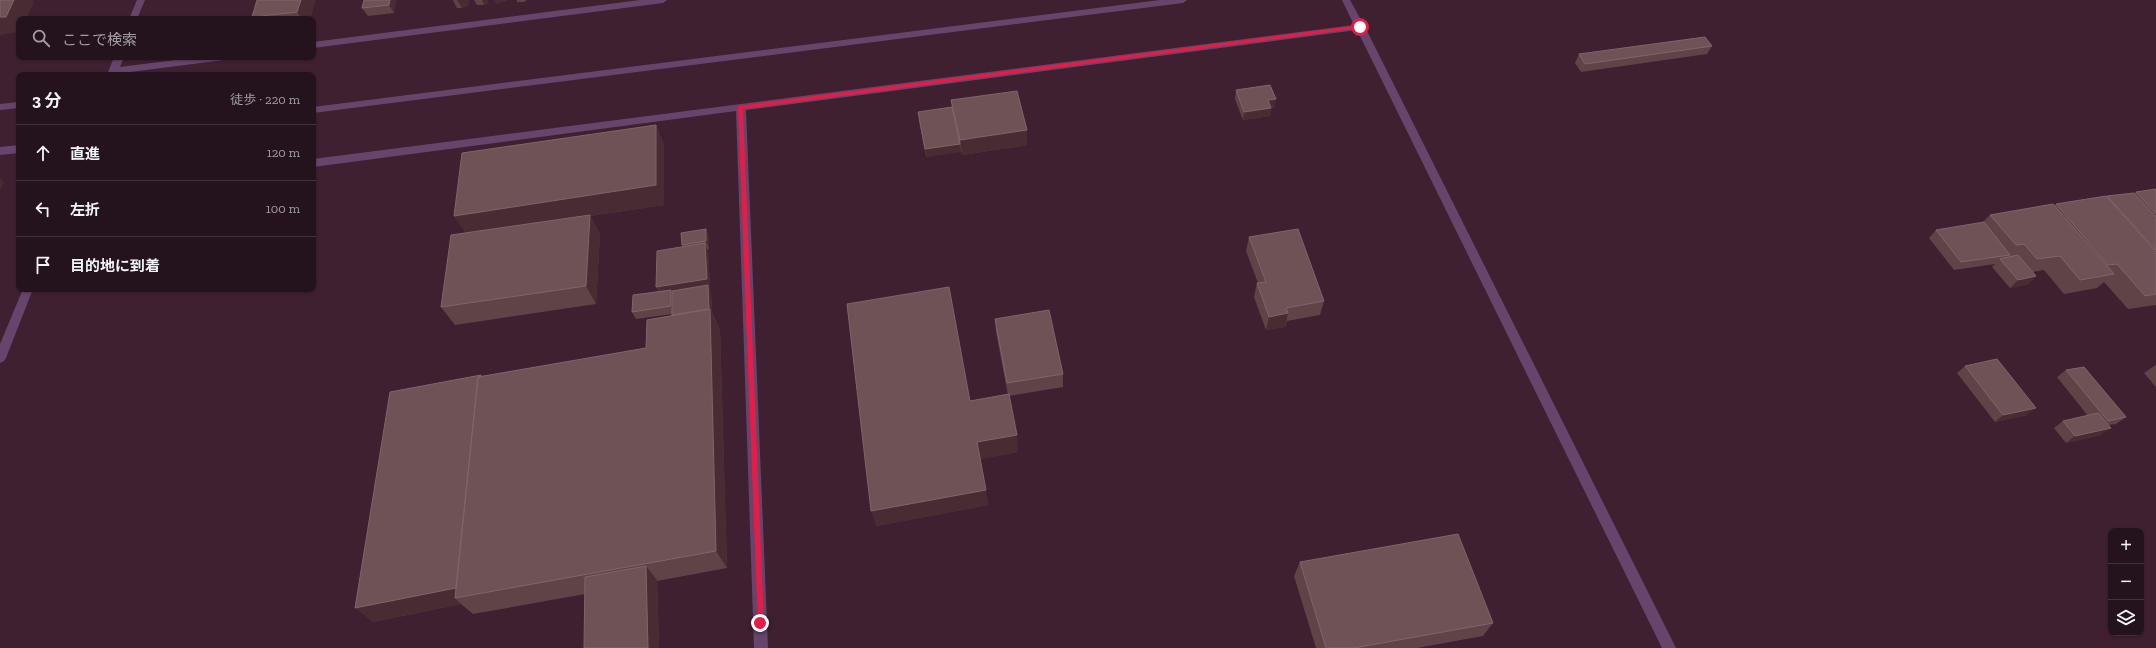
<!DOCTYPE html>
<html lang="ja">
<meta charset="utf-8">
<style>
:root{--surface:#24131c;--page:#2c1c25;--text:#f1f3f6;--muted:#a39ea3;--line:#41323b}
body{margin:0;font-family:"Zilla Slab","Noto Sans JP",serif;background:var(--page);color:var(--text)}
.controls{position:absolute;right:12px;bottom:12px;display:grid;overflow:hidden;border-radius:8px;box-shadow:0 1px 3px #0004}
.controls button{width:36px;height:36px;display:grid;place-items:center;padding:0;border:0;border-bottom:1px solid var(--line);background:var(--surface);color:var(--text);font:20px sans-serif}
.stop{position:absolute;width:12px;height:12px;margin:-9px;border:3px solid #e11d48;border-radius:50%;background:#fff}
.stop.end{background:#e11d48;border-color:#fff;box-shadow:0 1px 4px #0008}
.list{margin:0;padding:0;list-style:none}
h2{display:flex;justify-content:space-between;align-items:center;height:52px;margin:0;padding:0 16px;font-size:17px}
h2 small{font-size:13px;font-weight:400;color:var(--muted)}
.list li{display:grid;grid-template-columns:26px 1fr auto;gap:12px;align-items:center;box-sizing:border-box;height:56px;padding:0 16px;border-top:1px solid var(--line)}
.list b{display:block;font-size:15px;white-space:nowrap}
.list em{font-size:13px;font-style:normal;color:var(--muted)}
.icon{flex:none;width:22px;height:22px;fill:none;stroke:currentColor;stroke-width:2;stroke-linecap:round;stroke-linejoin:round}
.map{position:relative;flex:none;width:2156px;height:648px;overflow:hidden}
.search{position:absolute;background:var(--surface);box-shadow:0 1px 3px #0004;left:16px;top:16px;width:300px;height:44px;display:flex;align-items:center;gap:10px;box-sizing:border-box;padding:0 14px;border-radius:8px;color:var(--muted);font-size:15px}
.panel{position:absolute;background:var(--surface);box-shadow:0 1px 3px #0004;left:16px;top:72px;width:300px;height:220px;border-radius:8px}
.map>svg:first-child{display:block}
</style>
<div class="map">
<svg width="2156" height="648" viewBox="0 0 2156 648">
<rect width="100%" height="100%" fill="#301926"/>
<path fill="#3e2031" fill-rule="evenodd" d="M 0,0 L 2156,0 L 2156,648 L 0,648 ZM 19,19 L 313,19 L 313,57 L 19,57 ZM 19,75 L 313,75 L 313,289 L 19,289 ZM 2111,531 L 2141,531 L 2141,633 L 2111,633 Z"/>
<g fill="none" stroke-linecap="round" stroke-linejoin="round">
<path fill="#65456c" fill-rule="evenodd" d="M 137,0 L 145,0 L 137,19 L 129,19 Z
M 640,0 L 667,0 L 663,3 L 313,48 L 313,42 Z
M 1160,0 L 1187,0 L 1183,3 L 313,113 L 313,107 Z
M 1342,0 L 1350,0 L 1365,27 L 1676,648 L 1662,648 L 1357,30 L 746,110 L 768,648 L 754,648 L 736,111 L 313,167 L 313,159 L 1354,25 Z
M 114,57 L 124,57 L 120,67 L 199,57 L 229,57 L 224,60 L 107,75 Z
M 19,102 L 19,108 L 0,110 L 0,104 Z
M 19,145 L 19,153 L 0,155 L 0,147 Z
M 23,289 L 33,289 L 6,358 L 4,361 L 0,363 L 0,344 Z"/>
</g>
<path fill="#604347" d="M 257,0 L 315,0 L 310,19 L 253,19 L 252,17 Z
M 364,0 L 396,0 L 394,13 L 368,16 L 362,8 Z
M 453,0 L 469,0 L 468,5 L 462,8 L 457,8 Z
M 474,0 L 488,0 L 488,3 L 484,5 L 477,5 Z
M 517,0 L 527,0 L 524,2 L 517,2 Z
M 1712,46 L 1707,54 L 1581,72 L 1575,63 L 1579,54 Z
M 1236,90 L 1275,107 L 1271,108 L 1270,116 L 1243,120 L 1235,99 Z
M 951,100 L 1027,130 L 1027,145 L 962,155 L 961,151 L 926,157 L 919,120 L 952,107 Z
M 656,125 L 664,145 L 664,205 L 590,216 L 600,234 L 596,304 L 455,325 L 441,307 L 466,233 L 454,216 Z
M 2156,189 L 2156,305 L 2128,309 L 2104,282 L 2097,288 L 2064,294 L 2044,270 L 2032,272 L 2036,276 L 2028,284 L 2010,288 L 1992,267 L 1995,264 L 1954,270 L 1929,238 L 1936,230 L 1982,223 L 1990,215 L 2054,205 L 2056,204 L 2106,197 L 2107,196 L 2134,193 L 2136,192 Z
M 706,229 L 709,237 L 709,249 L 708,249 L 708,251 L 710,287 L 709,287 L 711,293 L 712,312 L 720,330 L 727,568 L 657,581 L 659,648 L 585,594 L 473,614 L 461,604 L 373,622 L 481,375 L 482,377 L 646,348 L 672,315 L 672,314 L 636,319 L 632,312 L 659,292 L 656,287 L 683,247 L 682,245 Z
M 1249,237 L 1324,301 L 1320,315 L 1287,321 L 1285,327 L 1266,330 L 1254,297 L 1257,283 L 1258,283 L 1246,251 Z
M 995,319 L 1063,374 L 1063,387 L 1009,396 L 1018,452 L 980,459 L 988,505 L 876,526 L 970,401 L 1008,395 L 996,332 Z
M 2156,365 L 2156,387 L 2144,373 L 2154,366 Z
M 1965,366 L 2027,415 L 1995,422 L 1957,373 Z
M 2066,370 L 2126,417 L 2116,424 L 2108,425 L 2101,435 L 2066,443 L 2054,428 L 2063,421 L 2088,416 L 2057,377 Z
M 1300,562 L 1493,623 L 1483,636 L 1417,648 L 1316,648 L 1294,576 Z"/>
<path fill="#472c33" d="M 14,0 L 32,0 L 34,2 L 26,19 L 19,19 L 19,32 L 0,35 L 0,17 Z
M 301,0 L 315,0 L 310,19 L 302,19 L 297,12 Z
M 390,0 L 396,0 L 394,13 L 389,5 Z
M 457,0 L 469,0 L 468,5 L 462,8 Z
M 482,0 L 488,0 L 488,3 L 484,5 Z
M 494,0 L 507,0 L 507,1 L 496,4 Z
M 1276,99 L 1275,107 L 1266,108 L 1268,100 Z
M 1271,108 L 1270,116 L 1243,120 L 1244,112 Z
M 656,125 L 664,145 L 664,205 L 590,216 L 600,234 L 596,304 L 586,286 L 467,235 L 454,216 Z
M 1027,130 L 1027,145 L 962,155 L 960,140 Z
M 960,144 L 961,152 L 926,157 L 925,149 Z
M 0,178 L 4,182 L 0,190 Z
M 706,229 L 709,237 L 709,249 L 706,241 Z
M 705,243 L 708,251 L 710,287 L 709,287 L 711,293 L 712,312 L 720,330 L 727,568 L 716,551 L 674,314 L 671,306 L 660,295 L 656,287 Z
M 2036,276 L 2028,284 L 2010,288 L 2018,280 Z
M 1288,313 L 1285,327 L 1266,330 L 1269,317 Z
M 481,375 L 495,393 L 455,598 L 461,604 L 373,622 L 355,608 Z
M 2036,408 L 2027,415 L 1995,422 L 2003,415 Z
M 2111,428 L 2101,435 L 2066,443 L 2075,436 Z
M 1017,435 L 1018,452 L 980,459 L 977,442 Z
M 986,490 L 988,505 L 876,526 L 871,511 Z
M 646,566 L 657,580 L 659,648 L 648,648 Z"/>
<path fill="#6e5256" stroke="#7f656a" d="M 0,0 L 14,0 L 6,17 L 0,17 Z
M 257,0 L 301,0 L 297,12 L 252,17 Z
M 364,0 L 390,0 L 389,5 L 362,8 Z
M 1705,37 L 1712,46 L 1585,64 L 1579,54 Z
M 1270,85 L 1276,99 L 1268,100 L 1271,108 L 1244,112 L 1236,90 Z
M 1017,91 L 1027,130 L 960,140 L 951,100 Z
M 952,107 L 960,144 L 925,149 L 918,112 Z
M 656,125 L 656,185 L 454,216 L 462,153 Z
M 2156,189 L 2156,214 L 2136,192 Z
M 2134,193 L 2156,217 L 2156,250 L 2107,196 Z
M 2106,196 L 2156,252 L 2156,294 L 2145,296 L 2117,264 L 2108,265 L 2056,204 Z
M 2053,204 L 2114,274 L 2080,280 L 2060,256 L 2037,259 L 2024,244 L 2016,245 L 1990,215 Z
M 590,215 L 586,286 L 441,307 L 451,235 Z
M 1984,222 L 2010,255 L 1961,262 L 1936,230 Z
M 706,229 L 706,241 L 682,245 L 681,233 Z
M 1298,229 L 1324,301 L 1286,308 L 1288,313 L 1269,317 L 1257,283 L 1266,282 L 1249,237 Z
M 705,243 L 707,279 L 656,287 L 657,251 Z
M 2018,255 L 2036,276 L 2018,280 L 2000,259 Z
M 708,285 L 709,309 L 672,315 L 672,291 Z
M 949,287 L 970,401 L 1009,394 L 1017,435 L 977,442 L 986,490 L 871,511 L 847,304 Z
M 671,290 L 671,306 L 632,312 L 633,295 Z
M 710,309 L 716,551 L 455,598 L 478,377 L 646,348 L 647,320 Z
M 1049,310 L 1063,374 L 1007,383 L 995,319 Z
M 1997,359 L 2036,408 L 2003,415 L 1965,366 Z
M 2084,367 L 2126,417 L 2108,421 L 2066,370 Z
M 481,375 L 481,377 L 478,377 L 456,588 L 355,608 L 390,392 Z
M 2098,413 L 2111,428 L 2075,436 L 2063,421 Z
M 1458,534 L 1493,623 L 1354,648 L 1326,648 L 1300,562 Z
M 646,566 L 648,648 L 584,648 L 585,577 Z"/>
<path fill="#e11d48" d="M 1360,25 L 1361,28 L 743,109 L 764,623 L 763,626 L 758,626 L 738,106 Z"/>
</svg>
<div class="controls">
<button>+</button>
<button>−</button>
<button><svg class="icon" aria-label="layers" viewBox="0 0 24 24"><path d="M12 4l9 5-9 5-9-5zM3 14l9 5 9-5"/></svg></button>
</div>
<div class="stop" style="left:1360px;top:27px"></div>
<div class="stop end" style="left:760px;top:623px"></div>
<div class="search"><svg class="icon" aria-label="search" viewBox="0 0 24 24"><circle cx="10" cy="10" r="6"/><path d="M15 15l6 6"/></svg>ここで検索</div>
<section class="panel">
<h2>3 分<small>徒歩 · 220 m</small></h2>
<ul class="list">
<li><svg class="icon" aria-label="ahead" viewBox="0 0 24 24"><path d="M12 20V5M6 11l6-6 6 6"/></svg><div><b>直進</b></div><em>120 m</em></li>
<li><svg class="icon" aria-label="left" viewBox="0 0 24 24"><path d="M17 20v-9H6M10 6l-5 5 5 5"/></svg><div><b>左折</b></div><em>100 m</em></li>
<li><svg class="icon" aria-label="arrive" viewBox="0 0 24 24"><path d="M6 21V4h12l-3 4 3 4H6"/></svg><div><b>目的地に到着</b></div></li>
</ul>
</section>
</div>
